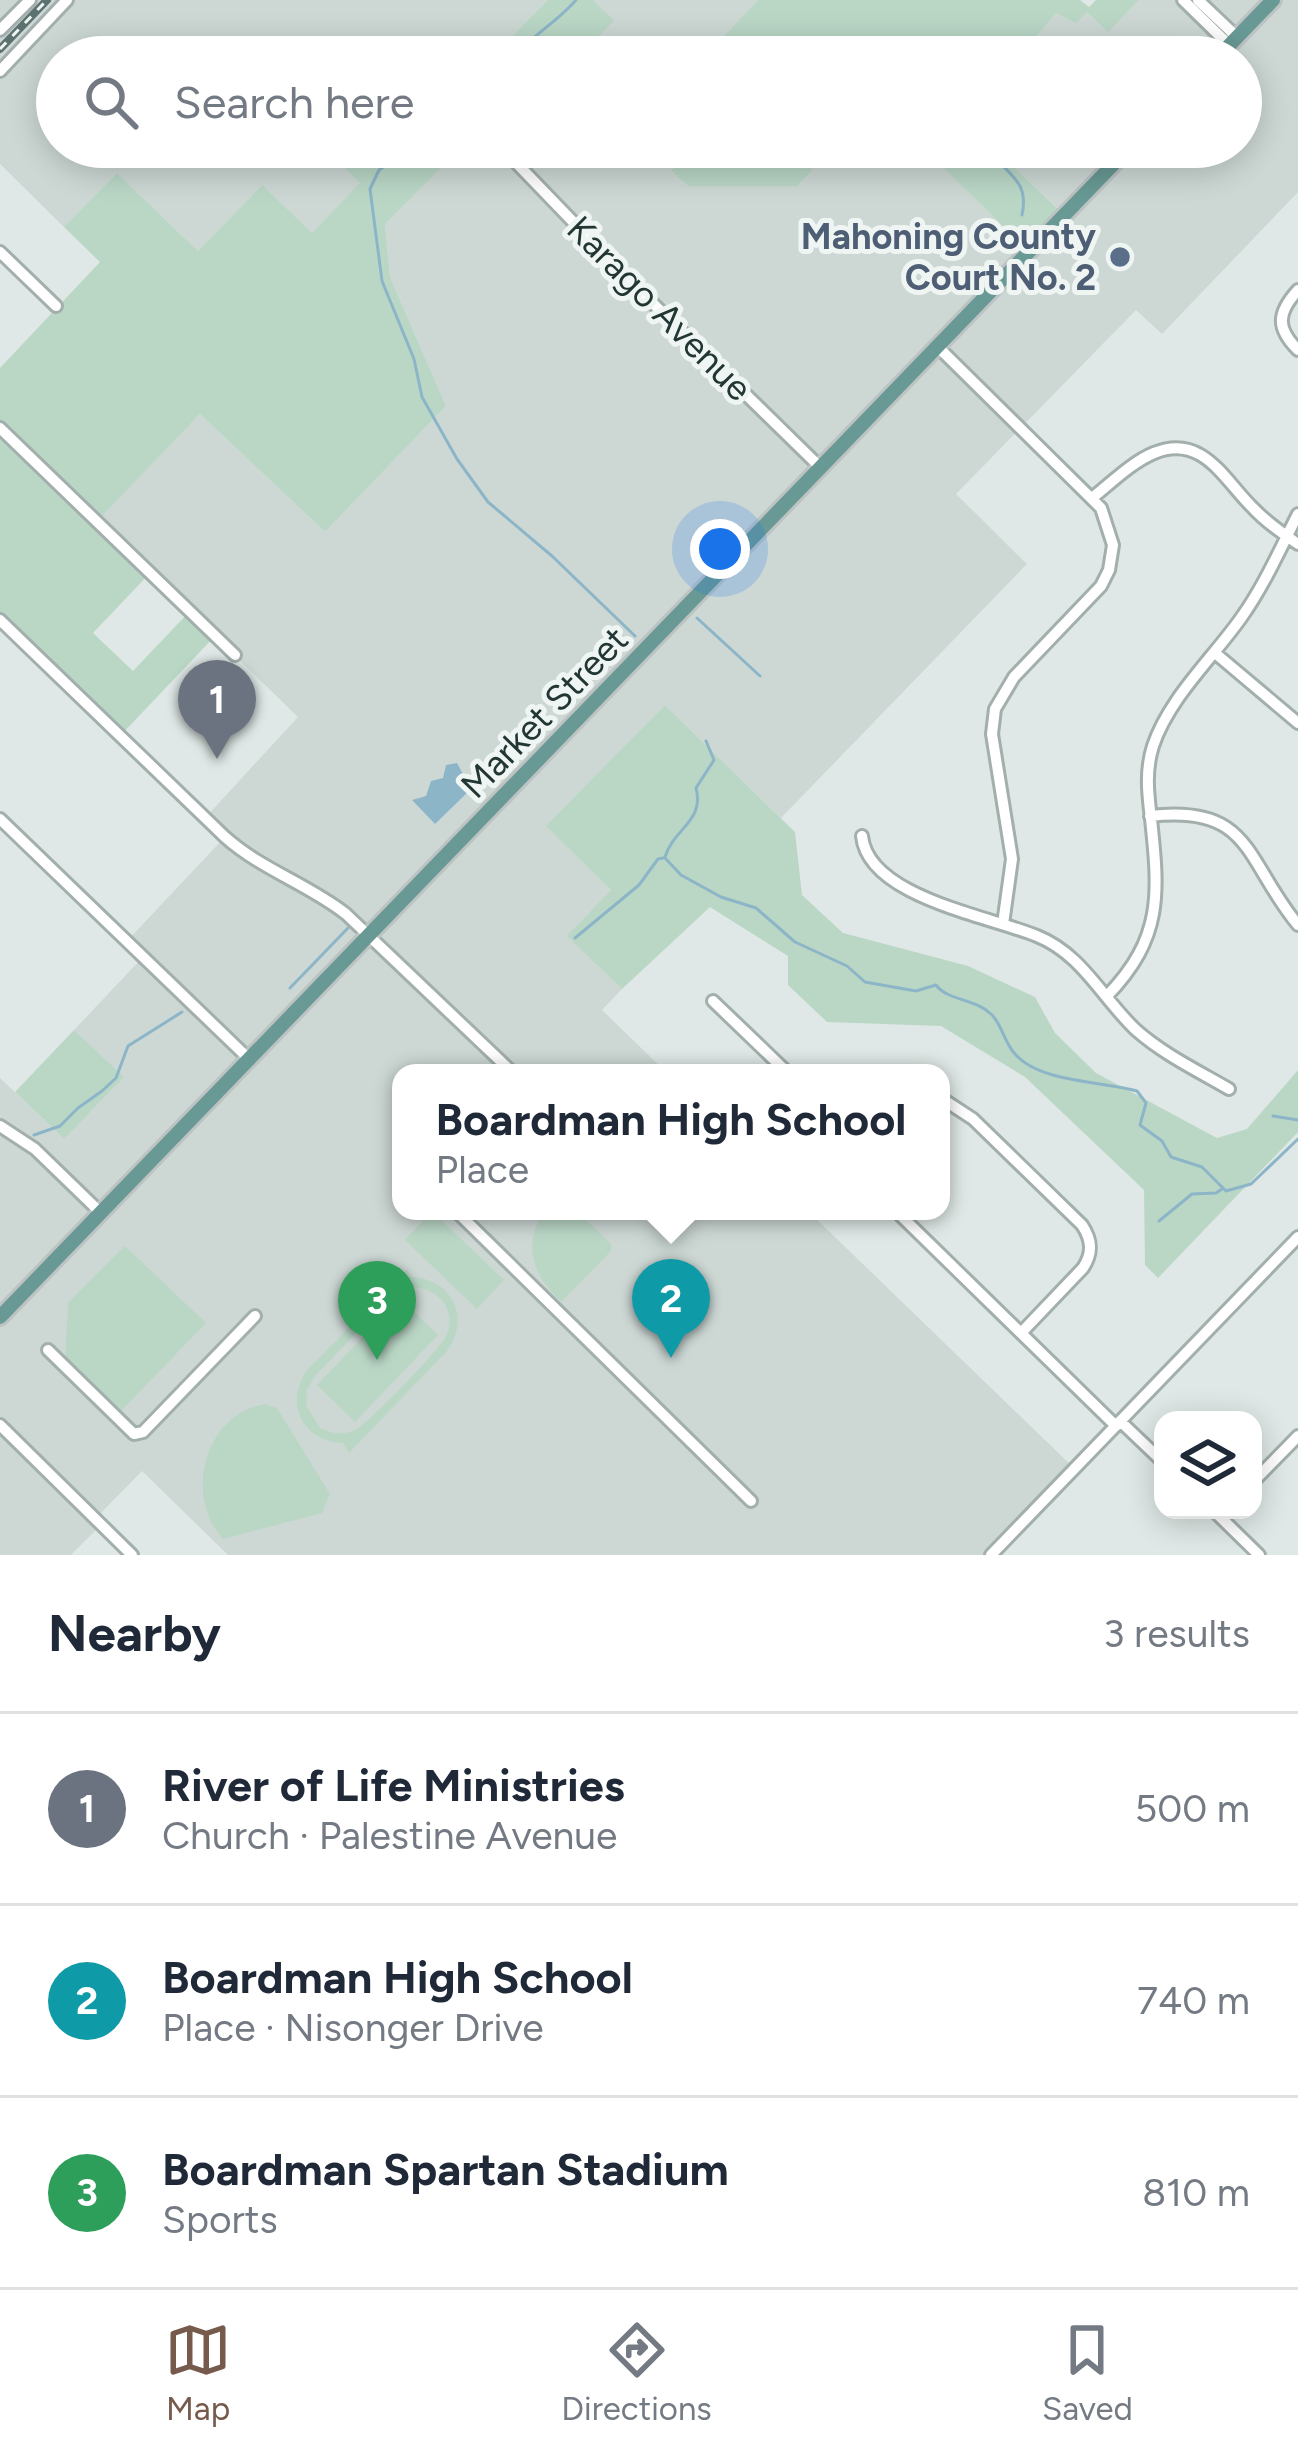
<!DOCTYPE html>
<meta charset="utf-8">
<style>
:root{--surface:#fff;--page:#f2f2f3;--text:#1f2937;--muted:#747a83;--line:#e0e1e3;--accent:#765a4b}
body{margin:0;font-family:Figtree,sans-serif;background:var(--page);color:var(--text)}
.controls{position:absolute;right:36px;bottom:36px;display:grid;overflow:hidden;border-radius:24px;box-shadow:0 6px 30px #0003}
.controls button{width:108px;height:108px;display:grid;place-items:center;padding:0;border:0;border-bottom:3px solid var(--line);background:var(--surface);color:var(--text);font:60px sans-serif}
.you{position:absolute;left:720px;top:549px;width:42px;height:42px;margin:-30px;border:9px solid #fff;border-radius:50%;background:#1a73e8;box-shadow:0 0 0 18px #1a73e833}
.badge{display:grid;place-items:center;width:78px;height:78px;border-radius:50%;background:var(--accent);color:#fff;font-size:39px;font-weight:700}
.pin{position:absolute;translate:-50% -99px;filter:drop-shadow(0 3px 6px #0008)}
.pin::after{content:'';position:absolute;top:63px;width:42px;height:36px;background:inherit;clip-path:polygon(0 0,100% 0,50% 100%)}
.popup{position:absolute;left:392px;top:1064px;width:558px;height:156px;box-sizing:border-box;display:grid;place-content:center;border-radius:24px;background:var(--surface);filter:drop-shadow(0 3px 9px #0005);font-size:39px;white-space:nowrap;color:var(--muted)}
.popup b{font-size:45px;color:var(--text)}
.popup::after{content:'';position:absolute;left:50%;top:100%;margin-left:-24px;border:24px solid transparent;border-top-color:var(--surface)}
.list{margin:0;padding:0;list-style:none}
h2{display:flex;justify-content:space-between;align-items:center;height:156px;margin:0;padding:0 48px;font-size:51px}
h2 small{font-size:39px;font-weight:400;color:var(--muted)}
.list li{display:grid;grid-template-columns:78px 1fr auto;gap:36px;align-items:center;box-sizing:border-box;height:192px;padding:0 48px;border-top:3px solid var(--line)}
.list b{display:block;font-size:45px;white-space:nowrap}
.list p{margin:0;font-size:39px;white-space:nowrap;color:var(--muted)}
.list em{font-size:39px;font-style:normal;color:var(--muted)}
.icon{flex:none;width:66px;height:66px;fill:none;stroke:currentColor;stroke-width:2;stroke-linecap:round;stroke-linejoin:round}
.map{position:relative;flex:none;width:1298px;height:1555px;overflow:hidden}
.search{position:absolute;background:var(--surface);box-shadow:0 6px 30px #0003;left:36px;right:36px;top:36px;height:132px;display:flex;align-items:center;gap:30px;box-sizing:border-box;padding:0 42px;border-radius:66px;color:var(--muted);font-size:45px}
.sheet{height:732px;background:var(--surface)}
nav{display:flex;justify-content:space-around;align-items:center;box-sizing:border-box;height:168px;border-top:3px solid var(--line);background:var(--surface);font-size:33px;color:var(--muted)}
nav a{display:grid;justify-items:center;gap:6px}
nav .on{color:var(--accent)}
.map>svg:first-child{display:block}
</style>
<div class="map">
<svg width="1298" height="1555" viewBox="0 0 1298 1555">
<rect width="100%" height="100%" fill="#dfe8e6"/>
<path fill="#cdd8d5" d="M 0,0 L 548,0 L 509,39 L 501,57 L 57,57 L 57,147 L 334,147 L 330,153 L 361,183 L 312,233 L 261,186 L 198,251 L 117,173 L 64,227 L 0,164 Z
M 593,0 L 758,0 L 704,57 L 578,57 L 613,21 Z
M 1139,0 L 1180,0 L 1214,38 L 1213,47 L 1203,57 L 1036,57 L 1030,44 L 1056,13 L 1087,12 L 1108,31 Z
M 1198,0 L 1298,0 L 1298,192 L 1162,334 L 1136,310 L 956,494 L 1027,564 L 781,818 L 665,705 L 547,826 L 611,890 L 568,936 L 622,989 L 602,1010 L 667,1073 L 401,1073 L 401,1211 L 808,1211 L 1075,1469 L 991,1555 L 228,1555 L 142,1471 L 96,1518 L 101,1525 L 71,1555 L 0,1555 L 0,1078 L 64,1139 L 123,1077 L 74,1030 L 142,958 L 126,942 L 224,838 L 205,818 L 298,717 L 96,521 L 200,414 L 325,532 L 446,406 L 390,277 L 385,224 L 462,147 L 693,147 L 671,169 L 688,186 L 797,186 L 813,170 L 797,154 L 804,147 L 922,147 L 1030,251 L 1130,147 L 1241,147 L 1241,57 L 1218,57 L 1237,37 Z
M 994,147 L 1116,147 L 1057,208 Z"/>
<path fill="#bad7c6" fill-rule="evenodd" d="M 548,0 L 593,0 L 614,21 L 578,57 L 501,57 L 509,39 Z
M 758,0 L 1080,0 L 1089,7 L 1096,0 L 1139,0 L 1108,32 L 1087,12 L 1076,23 L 1056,13 L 1030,44 L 1036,57 L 704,57 Z
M 334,147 L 391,147 L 404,157 L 420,155 L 426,147 L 462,147 L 385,224 L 390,277 L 446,406 L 325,532 L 200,414 L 97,521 L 150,573 L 93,633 L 133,671 L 190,611 L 215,636 L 120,736 L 0,620 L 0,368 L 100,262 L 64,227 L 117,173 L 198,251 L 262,185 L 312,233 L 360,183 L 329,152 Z
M 693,147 L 804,147 L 798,155 L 813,170 L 797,186 L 688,186 L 671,170 Z
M 922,147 L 994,147 L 1065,216 L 1030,252 Z
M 665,705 L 795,832 L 802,895 L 843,933 L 968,966 L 1035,997 L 1055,1033 L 1096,1073 L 1217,1138 L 1247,1129 L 1298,1070 L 1298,1132 L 1158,1278 L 1145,1265 L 1144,1190 L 1025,1077 L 941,1026 L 827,1022 L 788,985 L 788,956 L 710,907 L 622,989 L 567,936 L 611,890 L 546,826 Z
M 74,1030 L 124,1077 L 64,1139 L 15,1092 Z
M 432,1211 L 504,1280 L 477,1309 L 405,1240 Z
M 545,1211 L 577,1211 L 611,1244 L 611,1251 L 561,1302 C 533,1275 521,1245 545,1211 Z
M 125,1246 L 206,1323 L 119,1413 L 65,1361 L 68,1303 Z
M 407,1269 L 411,1277 C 453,1279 471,1318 447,1351 L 349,1453 L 343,1443 C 302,1442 283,1402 308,1369 ZM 409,1287 C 435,1286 459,1308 446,1336 C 440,1349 369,1423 355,1430 C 343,1436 331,1433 320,1428 L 306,1405 L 307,1390 L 315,1376 L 391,1297 Z
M 400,1298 L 438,1335 L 355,1422 L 317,1385 Z
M 265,1404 L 277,1408 L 330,1494 L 322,1513 L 223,1539 C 183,1496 205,1413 265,1404 Z"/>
<path fill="#8cb5c8" d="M 457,763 L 471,789 L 435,824 L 412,800 L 426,796 L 431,781 L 443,778 L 446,765 Z"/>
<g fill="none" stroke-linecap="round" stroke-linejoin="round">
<path stroke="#8cb5c8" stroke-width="3" d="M 532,41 L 555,57
M 514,57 C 534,34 557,22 576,0
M 444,147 L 422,163 L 386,165 L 379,170 L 370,189 L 382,281 L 414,359 L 422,397 L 457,459 L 488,502 L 552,556 L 635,636
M 992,147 L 999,154 L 997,160 C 1016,179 1028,187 1022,215
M 697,618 L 760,676
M 665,857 C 674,828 705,821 696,788 L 714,760 L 706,741
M 665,858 L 681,875 L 721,897 L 756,908 L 795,942 L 847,966 L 865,982 L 916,991 L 936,985 C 948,1001 974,998 991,1014 C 1002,1024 1004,1042 1015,1054 C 1040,1083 1103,1081 1137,1091 L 1146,1103 L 1140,1125 L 1162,1141 L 1171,1157 L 1202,1167 L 1226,1191 L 1251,1184 L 1298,1139
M 575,938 L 639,885 L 658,859 L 663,858
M 290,988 L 348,928
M 1273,1116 L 1298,1120
M 34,1135 L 60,1126 L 78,1108 L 102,1091 L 116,1078 L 128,1046 L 182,1012
M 1159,1221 L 1192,1194 L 1216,1193 L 1222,1189"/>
<g stroke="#a3afad" stroke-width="16">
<path id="minor" d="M 1183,0 L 1229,45
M 1198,0 L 1237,37
M 0,30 L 30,0
M 0,71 L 67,0
M 501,147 L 629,280 L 821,468
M 0,252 L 56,306
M 1298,290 C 1277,313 1276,328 1298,350
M 938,347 L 1101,508 L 1113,545 L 1109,570 L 1101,586 L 1014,677 L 995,709 L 992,734 L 1012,859 L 1003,924
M 0,428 L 235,655
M 1092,498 C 1111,483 1132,462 1154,453 C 1203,433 1224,480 1253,508 C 1266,522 1282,533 1298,544
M 0,620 L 225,837 C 262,870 308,884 346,914 L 513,1073
M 1215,653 L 1298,723
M 1150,816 C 1252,804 1245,861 1298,925
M 0,819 L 249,1059
M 862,836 C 868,897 989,916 1037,936 C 1082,954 1102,998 1136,1030 C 1163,1054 1198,1071 1229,1089
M 1107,996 C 1163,938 1159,894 1151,819 C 1148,794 1145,771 1153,746 C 1169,698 1212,659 1241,618 C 1264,586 1280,549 1298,514
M 713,1001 L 788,1073
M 941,1098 L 973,1119 L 1082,1225 C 1092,1240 1093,1253 1083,1268 L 1021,1333
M 0,1126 L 35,1149 L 101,1213
M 456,1211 L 751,1501
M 896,1211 L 1116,1426
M 48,1350 L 134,1434 L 143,1432 L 255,1316
M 1120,1421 L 1163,1462
M 0,1425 L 132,1555
M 1253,1482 L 1298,1436
M 1213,1510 L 1259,1555
M 991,1555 L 1298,1237"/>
</g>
<g stroke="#bdc3c2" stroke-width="20">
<path id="major" d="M 1218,57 L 1273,0
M 0,1317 L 1130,147"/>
</g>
<use href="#minor" stroke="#fff" stroke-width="10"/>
<use href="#major" stroke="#689994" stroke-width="14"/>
<g stroke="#5c7270" stroke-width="8">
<path id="rail" d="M 0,49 L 47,0"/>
</g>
<use href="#rail" stroke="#eff5f3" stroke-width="3" stroke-dasharray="9" stroke-linecap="butt"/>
</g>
<circle fill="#5c6f8a" stroke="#eff5f3" stroke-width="4.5" cx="1120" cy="257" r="12"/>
<g text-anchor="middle" stroke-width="10" stroke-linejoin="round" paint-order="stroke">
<g font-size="36" font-weight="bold" fill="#4e5e75" stroke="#eff5f3" text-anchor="end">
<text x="1096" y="249">Mahoning County<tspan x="1096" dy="41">Court No. 2</tspan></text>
</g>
<g font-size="36" fill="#223634" stroke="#eff5f3">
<text transform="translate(660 308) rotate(45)" y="13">Karago Avenue</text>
<text transform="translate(544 712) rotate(-46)" y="13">Market Street</text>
</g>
</g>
</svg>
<div class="controls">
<button><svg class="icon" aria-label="layers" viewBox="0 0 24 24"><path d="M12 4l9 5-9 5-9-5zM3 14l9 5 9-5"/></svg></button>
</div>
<div class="you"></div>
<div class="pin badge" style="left:217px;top:759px;background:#6b7280">1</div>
<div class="pin badge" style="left:671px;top:1358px;background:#0f9aa8">2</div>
<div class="popup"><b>Boardman High School</b>Place</div>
<div class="pin badge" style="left:377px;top:1360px;background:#2e9e5b">3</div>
<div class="search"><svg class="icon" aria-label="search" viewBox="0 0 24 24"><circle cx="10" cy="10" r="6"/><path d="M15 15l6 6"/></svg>Search here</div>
</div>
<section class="sheet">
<h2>Nearby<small>3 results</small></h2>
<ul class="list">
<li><span class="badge" style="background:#6b7280">1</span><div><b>River of Life Ministries</b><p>Church · Palestine Avenue</p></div><em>500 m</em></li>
<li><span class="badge" style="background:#0f9aa8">2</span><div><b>Boardman High School</b><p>Place · Nisonger Drive</p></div><em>740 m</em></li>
<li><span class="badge" style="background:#2e9e5b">3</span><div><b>Boardman Spartan Stadium</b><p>Sports</p></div><em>810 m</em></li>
</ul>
</section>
<nav>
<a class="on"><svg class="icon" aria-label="map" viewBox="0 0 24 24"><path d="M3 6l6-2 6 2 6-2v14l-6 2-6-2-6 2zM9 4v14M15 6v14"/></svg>Map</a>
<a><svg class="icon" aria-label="directions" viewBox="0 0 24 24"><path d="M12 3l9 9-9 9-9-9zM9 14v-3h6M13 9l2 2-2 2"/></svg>Directions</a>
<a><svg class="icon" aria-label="saved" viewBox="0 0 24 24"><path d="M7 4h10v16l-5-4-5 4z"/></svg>Saved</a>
</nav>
